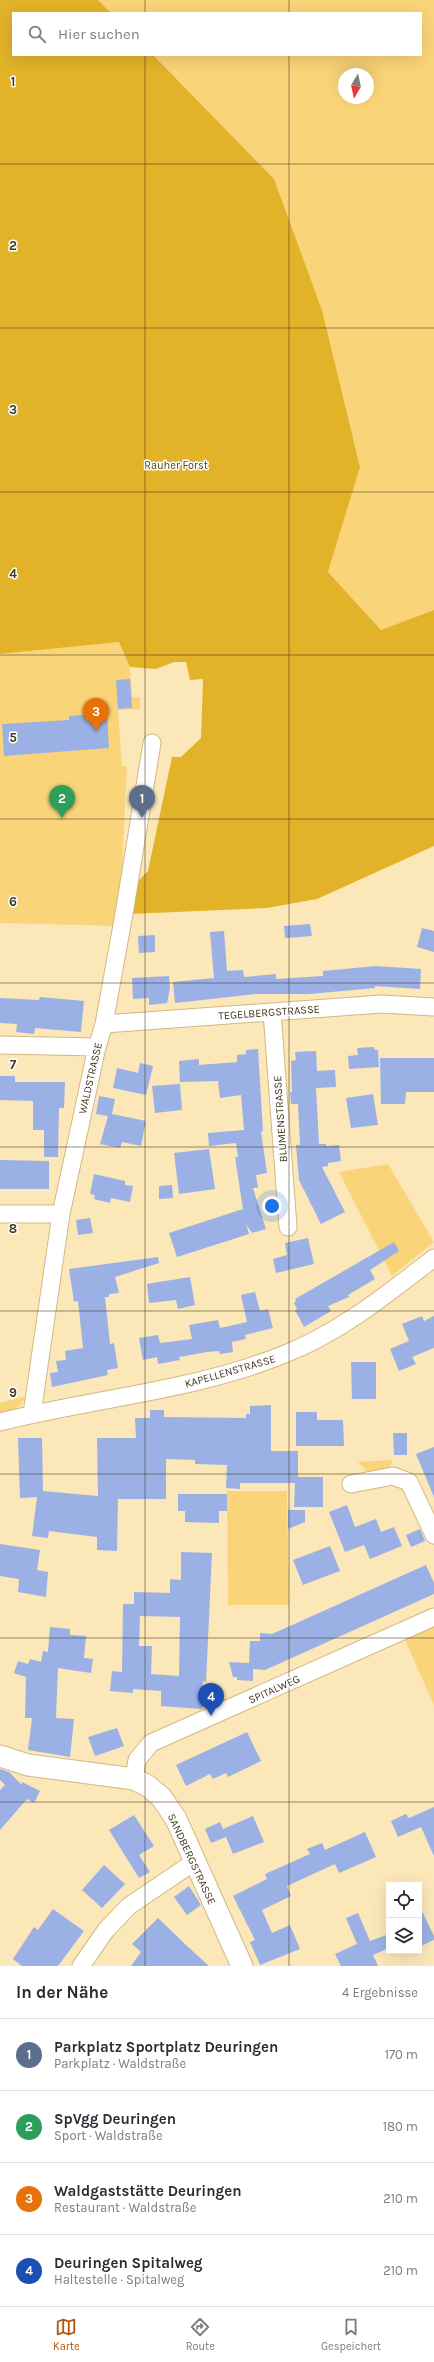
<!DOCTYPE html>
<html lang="de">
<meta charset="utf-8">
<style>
:root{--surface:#fff;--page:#f2f2f3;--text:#2b2b33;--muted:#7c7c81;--line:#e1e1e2;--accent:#b45309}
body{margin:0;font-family:Karla,sans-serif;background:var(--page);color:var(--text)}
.controls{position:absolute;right:12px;bottom:12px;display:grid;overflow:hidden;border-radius:0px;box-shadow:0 4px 16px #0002}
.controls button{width:36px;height:36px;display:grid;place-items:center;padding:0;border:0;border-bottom:1px solid var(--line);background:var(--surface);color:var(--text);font:20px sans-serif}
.compass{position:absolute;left:338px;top:68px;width:36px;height:36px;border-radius:50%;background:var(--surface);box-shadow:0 4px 16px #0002;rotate:189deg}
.you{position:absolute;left:272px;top:1206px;width:14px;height:14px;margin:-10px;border:3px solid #fff;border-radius:50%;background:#1a73e8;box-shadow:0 0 0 6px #1a73e833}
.badge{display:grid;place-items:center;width:26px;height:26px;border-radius:50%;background:var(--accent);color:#fff;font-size:13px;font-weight:700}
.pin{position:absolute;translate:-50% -33px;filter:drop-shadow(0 1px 2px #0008)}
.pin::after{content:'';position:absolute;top:21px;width:14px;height:12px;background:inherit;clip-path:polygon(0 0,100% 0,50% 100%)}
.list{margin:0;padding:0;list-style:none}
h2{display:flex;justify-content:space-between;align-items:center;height:52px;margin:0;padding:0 16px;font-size:17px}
h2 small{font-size:13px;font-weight:400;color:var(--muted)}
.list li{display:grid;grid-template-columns:26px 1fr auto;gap:12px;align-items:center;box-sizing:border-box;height:72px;padding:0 16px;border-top:1px solid var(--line)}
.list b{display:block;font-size:15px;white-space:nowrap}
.list p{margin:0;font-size:13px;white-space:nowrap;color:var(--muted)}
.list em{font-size:13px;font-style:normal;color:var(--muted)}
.icon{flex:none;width:22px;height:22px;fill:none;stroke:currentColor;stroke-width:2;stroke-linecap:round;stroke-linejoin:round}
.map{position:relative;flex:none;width:434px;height:1966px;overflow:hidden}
.search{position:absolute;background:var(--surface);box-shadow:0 4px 16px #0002;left:12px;right:12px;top:12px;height:44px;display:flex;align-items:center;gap:10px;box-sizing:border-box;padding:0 14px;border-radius:0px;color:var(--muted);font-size:15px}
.sheet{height:340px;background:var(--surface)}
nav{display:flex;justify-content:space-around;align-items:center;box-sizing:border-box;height:56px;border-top:1px solid var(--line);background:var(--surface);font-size:11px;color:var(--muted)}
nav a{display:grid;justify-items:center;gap:2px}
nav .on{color:var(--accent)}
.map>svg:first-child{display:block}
</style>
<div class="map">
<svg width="434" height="1966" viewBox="0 0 434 1966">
<rect width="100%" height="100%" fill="#fbe7b8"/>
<path fill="#fad478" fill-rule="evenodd" d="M 98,0 L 434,0 L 434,610 L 381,630 L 328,572 L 360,467 L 322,310 L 274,179 L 153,55 L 421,55 L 421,13 L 111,13 ZM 344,74 L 368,74 L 368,98 L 344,98 Z
M 119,642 L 130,667 L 132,697 L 140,697 L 140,709 L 118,710 L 122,766 L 127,766 L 122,869 L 126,869 L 117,926 L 0,923 L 0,654 Z
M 388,1164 L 434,1242 L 392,1276 L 339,1172 Z
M 26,1396 L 20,1406 L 0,1415 L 0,1403 Z
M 392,1460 L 391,1465 L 388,1469 L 369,1473 L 358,1462 Z
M 227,1491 L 287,1491 L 289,1605 L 228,1605 Z
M 434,1617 L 434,1705 L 401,1631 Z"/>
<path fill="#e2b229" d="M 0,0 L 98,0 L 111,13 L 13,13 L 13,55 L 153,55 L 274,179 L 322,310 L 360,467 L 328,572 L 381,630 L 434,610 L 434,846 L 317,899 L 267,908 L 129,914 L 134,885 L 148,871 L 172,757 L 181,757 L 201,738 L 203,679 L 190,680 L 186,662 L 174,662 L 156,669 L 130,667 L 119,642 L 0,654 Z"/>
<path fill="#9bb1e6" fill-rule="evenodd" d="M 130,679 L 132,708 L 118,709 L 116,680 Z
M 107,713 L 109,748 L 4,756 L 2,724 L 69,720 L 69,716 Z
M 310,924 L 312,936 L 285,938 L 284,926 Z
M 422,928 L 434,931 L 434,952 L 417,947 Z
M 224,931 L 227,971 L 243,970 L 244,977 L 276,974 L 276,979 L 323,976 L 323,971 L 376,966 L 421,969 L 420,989 L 375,986 L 375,988 L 310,994 L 256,994 L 175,1003 L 173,982 L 214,978 L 210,932 Z
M 155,935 L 155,952 L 139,953 L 138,936 Z
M 169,976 L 170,988 L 167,1003 L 149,1005 L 149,998 L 133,999 L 132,978 Z
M 40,997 L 84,1001 L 81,1032 L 35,1028 L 34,1034 L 16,1032 L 17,1024 L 0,1023 L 0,998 L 39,1000 Z
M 374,1047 L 375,1050 L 378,1050 L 379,1067 L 349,1069 L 348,1056 L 358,1055 L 357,1048 Z
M 258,1049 L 263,1131 L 261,1132 L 267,1173 L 256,1175 L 258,1188 L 253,1188 L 266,1229 L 252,1233 L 246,1224 L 249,1234 L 177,1257 L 169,1233 L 243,1209 L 235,1157 L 238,1157 L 236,1143 L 209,1146 L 208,1133 L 244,1130 L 241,1095 L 220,1098 L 218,1081 L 180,1082 L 179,1061 L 199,1059 L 199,1065 L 237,1062 L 237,1055 L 246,1054 L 246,1050 Z
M 316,1051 L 317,1071 L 335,1070 L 336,1087 L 316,1088 L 319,1144 L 326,1144 L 326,1146 L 339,1145 L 341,1161 L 328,1163 L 328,1166 L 322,1167 L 345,1212 L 321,1224 L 299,1180 L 296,1145 L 300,1145 L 298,1104 L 291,1104 L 290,1092 L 292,1092 L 291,1061 L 296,1060 L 295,1052 Z
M 380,1058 L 434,1058 L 434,1092 L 406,1092 L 405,1104 L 381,1104 Z
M 140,1063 L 153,1066 L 146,1095 L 113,1088 L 117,1068 L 138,1073 Z
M 0,1076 L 15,1076 L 15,1082 L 65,1082 L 64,1108 L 59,1108 L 58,1157 L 44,1157 L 44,1130 L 33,1130 L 33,1101 L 0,1100 Z
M 180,1084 L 182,1110 L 155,1113 L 152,1086 Z
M 373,1094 L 378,1125 L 351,1128 L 346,1098 Z
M 99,1096 L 115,1099 L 112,1114 L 146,1121 L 141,1146 L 122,1142 L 120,1148 L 100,1144 L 108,1116 L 96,1114 Z
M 209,1149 L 215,1189 L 179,1194 L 174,1153 Z
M 0,1160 L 49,1161 L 49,1189 L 0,1189 Z
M 94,1174 L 125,1181 L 125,1185 L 133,1186 L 130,1202 L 111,1198 L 110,1203 L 94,1199 L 95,1195 L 90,1194 Z
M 172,1185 L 173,1198 L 159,1199 L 159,1186 Z
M 90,1218 L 93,1233 L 78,1235 L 76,1220 Z
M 308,1238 L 314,1264 L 276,1273 L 273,1259 L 287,1255 L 285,1243 Z
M 394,1242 L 399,1251 L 370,1270 L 375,1279 L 348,1295 L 349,1297 L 328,1306 L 331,1311 L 304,1327 L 295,1310 L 297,1309 L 294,1303 L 296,1301 L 295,1299 Z
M 158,1257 L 159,1263 L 115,1277 L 119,1293 L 109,1294 L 109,1297 L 105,1297 L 110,1344 L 114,1343 L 118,1368 L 107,1370 L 108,1375 L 52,1387 L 50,1373 L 58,1372 L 56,1361 L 66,1360 L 65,1351 L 83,1348 L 78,1301 L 74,1302 L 69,1269 Z
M 190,1277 L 195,1305 L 178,1309 L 176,1300 L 149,1303 L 147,1284 Z
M 255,1292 L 260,1311 L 268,1309 L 273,1328 L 245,1335 L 246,1339 L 232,1342 L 233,1352 L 220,1354 L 219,1351 L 207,1352 L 179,1357 L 180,1360 L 158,1364 L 157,1357 L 143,1360 L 139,1338 L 158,1335 L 160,1343 L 192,1339 L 189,1325 L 218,1320 L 220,1328 L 247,1322 L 241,1295 Z
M 422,1316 L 424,1321 L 434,1316 L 434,1348 L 412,1357 L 416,1364 L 399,1371 L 390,1349 L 409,1341 L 402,1324 Z
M 351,1362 L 376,1362 L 376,1399 L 352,1399 Z
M 271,1405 L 271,1451 L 298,1451 L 298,1477 L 323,1477 L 323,1507 L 294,1507 L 295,1483 L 240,1483 L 240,1489 L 226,1488 L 227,1465 L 195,1464 L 195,1460 L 166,1459 L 166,1499 L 118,1499 L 117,1551 L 97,1550 L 97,1537 L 49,1531 L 48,1538 L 32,1536 L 37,1497 L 20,1498 L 18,1438 L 42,1438 L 43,1491 L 98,1496 L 97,1438 L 136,1438 L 135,1418 L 150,1418 L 150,1410 L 164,1410 L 164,1417 L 246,1418 L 246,1414 L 250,1414 L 250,1406 Z
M 296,1412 L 317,1412 L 317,1420 L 343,1420 L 344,1446 L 296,1446 Z
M 393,1433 L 407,1433 L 407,1455 L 394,1455 Z
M 434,1447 L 434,1497 L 416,1454 Z
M 178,1494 L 227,1494 L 227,1511 L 219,1511 L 219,1523 L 185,1522 L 185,1511 L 178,1511 Z
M 347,1505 L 355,1527 L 376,1519 L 381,1532 L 394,1527 L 402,1546 L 370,1559 L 364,1545 L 345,1552 L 329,1512 Z
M 288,1510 L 305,1510 L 305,1522 L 288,1529 Z
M 420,1529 L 425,1541 L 411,1547 L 406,1535 Z
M 0,1544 L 40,1550 L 37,1570 L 48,1572 L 46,1597 L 18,1592 L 19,1579 L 0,1576 Z
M 330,1546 L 340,1571 L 303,1585 L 293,1560 Z
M 181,1552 L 212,1553 L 206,1682 L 203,1681 L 202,1709 L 161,1706 L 161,1691 L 133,1689 L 133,1693 L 110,1691 L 112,1671 L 122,1672 L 123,1604 L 134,1604 L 134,1592 L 170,1593 L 170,1579 L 181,1580 ZM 140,1616 L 180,1617 L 179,1676 L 151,1674 L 152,1646 L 139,1646 Z
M 426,1565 L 434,1583 L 434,1594 L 265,1670 L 253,1669 L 253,1681 L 237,1680 L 237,1677 L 233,1677 L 229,1662 L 249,1663 L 250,1641 L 260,1641 L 260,1633 L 272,1634 Z
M 50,1627 L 70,1629 L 70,1635 L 86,1636 L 84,1658 L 93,1659 L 91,1673 L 58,1668 L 56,1718 L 74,1719 L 70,1757 L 28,1750 L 32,1718 L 25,1718 L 26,1677 L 14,1673 L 18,1661 L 28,1664 L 30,1659 L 41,1662 L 43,1651 L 48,1652 Z
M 117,1728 L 124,1746 L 95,1756 L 88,1737 Z
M 247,1732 L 261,1761 L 228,1777 L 226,1773 L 213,1779 L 210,1774 L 186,1786 L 176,1765 Z
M 0,1769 L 9,1772 L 22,1785 L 22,1782 L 40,1791 L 34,1803 L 27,1799 L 0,1830 L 0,1790 L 5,1785 L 0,1780 Z
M 434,1807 L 434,1856 L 421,1827 L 398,1837 L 391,1821 L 406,1814 L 409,1818 Z
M 134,1815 L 154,1846 L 139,1855 L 150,1872 L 139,1878 L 109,1830 Z
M 253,1816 L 264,1842 L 233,1854 L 226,1837 L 211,1843 L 205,1829 L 220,1822 L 223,1829 Z
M 365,1832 L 376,1857 L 339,1873 L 335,1864 L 287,1886 L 291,1896 L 262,1910 L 272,1933 L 290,1925 L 300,1949 L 260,1965 L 250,1942 L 255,1940 L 233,1896 L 267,1879 L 265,1874 L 310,1854 L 307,1849 L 322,1843 L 325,1850 Z
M 104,1865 L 125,1884 L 102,1908 L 82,1890 Z
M 189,1886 L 201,1905 L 187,1915 L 174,1897 Z
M 419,1905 L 434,1936 L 434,1940 L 419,1947 Z
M 53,1909 L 84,1931 L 58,1966 L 22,1966 L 13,1959 L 34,1927 L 38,1930 Z
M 358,1913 L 370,1941 L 389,1934 L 389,1948 L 373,1955 L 378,1966 L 341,1966 L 335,1954 L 357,1944 L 346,1918 Z
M 158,1918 L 187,1946 L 209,1966 L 131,1966 L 141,1952 L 132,1944 Z"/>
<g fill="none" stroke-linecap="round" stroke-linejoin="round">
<g stroke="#d2b97f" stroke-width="19">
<path id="minor" d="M 272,1012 L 288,1227
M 104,1024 L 382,1004 L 434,1007
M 0,1045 L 97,1047
M 0,1214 L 61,1214
M 32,1414 L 61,1214 L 97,1047 L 104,1024 L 124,914 L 152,743
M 0,1422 C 94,1398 194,1391 285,1354 C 341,1332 387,1294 434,1258
M 351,1484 L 393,1476 L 409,1482 L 434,1535
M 134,1779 L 137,1760 L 151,1743 L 434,1617
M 81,1966 L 106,1930 L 129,1906 L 194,1862"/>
</g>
<g stroke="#d2b97f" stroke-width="23">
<path id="tertiary" d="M 0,1756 L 28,1765 L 134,1779 L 148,1786 L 161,1797 L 176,1819 L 242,1966"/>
</g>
<use href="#minor" stroke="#fff" stroke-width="17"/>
<use href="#tertiary" stroke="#fff" stroke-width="21"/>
</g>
<path fill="none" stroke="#433921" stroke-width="1" stroke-opacity="0.55" d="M 145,0 L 145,13M 289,0 L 289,13M 145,55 L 145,1966M 289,55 L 289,1966M 0,164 L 434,164M 0,328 L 434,328M 0,492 L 434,492M 0,655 L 434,655M 0,819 L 434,819M 0,983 L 434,983M 0,1147 L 434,1147M 0,1311 L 434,1311M 0,1474 L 434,1474M 0,1638 L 434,1638M 0,1802 L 434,1802"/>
<g text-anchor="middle" stroke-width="3" stroke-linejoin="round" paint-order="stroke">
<g font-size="11" fill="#523e08" stroke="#fff">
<text x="176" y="469">Rauher Forst</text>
</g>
<g font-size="11" fill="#433921" stroke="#fff">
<text transform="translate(269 1012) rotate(-4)" y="4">TEGELBERGSTRASSE</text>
<text transform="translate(90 1078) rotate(-77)" y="4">WALDSTRASSE</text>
<text transform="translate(280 1119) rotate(-94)" y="4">BLUMENSTRASSE</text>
<text transform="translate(230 1371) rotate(-16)" y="4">KAPELLENSTRASSE</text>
<text transform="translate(274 1689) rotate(-24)" y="4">SPITALWEG</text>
<text transform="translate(192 1859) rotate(65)" y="4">SANDBERGSTRASSE</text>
</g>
</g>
<g font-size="13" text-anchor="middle" font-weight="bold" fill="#433921" stroke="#fff" stroke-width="3" stroke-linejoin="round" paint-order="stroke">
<text x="13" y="86">1</text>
<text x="13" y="250">2</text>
<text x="13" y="414">3</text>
<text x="13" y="578">4</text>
<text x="13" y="742">5</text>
<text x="13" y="906">6</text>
<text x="13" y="1069">7</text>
<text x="13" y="1233">8</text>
<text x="13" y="1397">9</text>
</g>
</svg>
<div class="controls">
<button><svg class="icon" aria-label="locate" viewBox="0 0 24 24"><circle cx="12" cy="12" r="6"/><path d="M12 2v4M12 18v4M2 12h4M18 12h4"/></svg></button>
<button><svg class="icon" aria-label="layers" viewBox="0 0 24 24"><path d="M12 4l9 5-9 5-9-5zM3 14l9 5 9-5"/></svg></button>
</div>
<svg class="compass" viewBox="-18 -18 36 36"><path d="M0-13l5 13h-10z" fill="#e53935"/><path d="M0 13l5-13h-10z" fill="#7c7c81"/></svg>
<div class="you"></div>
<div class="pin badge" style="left:142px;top:818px;background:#5c6f8a">1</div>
<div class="pin badge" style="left:62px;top:818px;background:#2e9e5b">2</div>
<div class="pin badge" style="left:96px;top:731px;background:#e8710a">3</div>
<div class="pin badge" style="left:211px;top:1716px;background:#1a4fb4">4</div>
<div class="search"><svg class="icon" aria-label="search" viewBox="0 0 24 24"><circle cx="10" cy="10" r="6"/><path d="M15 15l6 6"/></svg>Hier suchen</div>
</div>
<section class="sheet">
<h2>In der Nähe<small>4 Ergebnisse</small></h2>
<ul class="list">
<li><span class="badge" style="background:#5c6f8a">1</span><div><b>Parkplatz Sportplatz Deuringen</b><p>Parkplatz · Waldstraße</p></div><em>170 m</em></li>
<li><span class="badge" style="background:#2e9e5b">2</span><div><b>SpVgg Deuringen</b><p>Sport · Waldstraße</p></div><em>180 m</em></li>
<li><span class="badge" style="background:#e8710a">3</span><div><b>Waldgaststätte Deuringen</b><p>Restaurant · Waldstraße</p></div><em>210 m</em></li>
<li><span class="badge" style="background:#1a4fb4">4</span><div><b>Deuringen Spitalweg</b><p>Haltestelle · Spitalweg</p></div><em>210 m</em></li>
</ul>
</section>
<nav>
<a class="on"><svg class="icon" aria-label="map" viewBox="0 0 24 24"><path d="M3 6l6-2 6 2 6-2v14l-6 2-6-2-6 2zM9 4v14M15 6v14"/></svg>Karte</a>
<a><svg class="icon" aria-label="directions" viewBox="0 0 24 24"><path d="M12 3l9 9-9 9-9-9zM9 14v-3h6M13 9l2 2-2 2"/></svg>Route</a>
<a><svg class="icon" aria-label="saved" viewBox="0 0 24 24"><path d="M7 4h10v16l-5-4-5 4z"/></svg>Gespeichert</a>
</nav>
